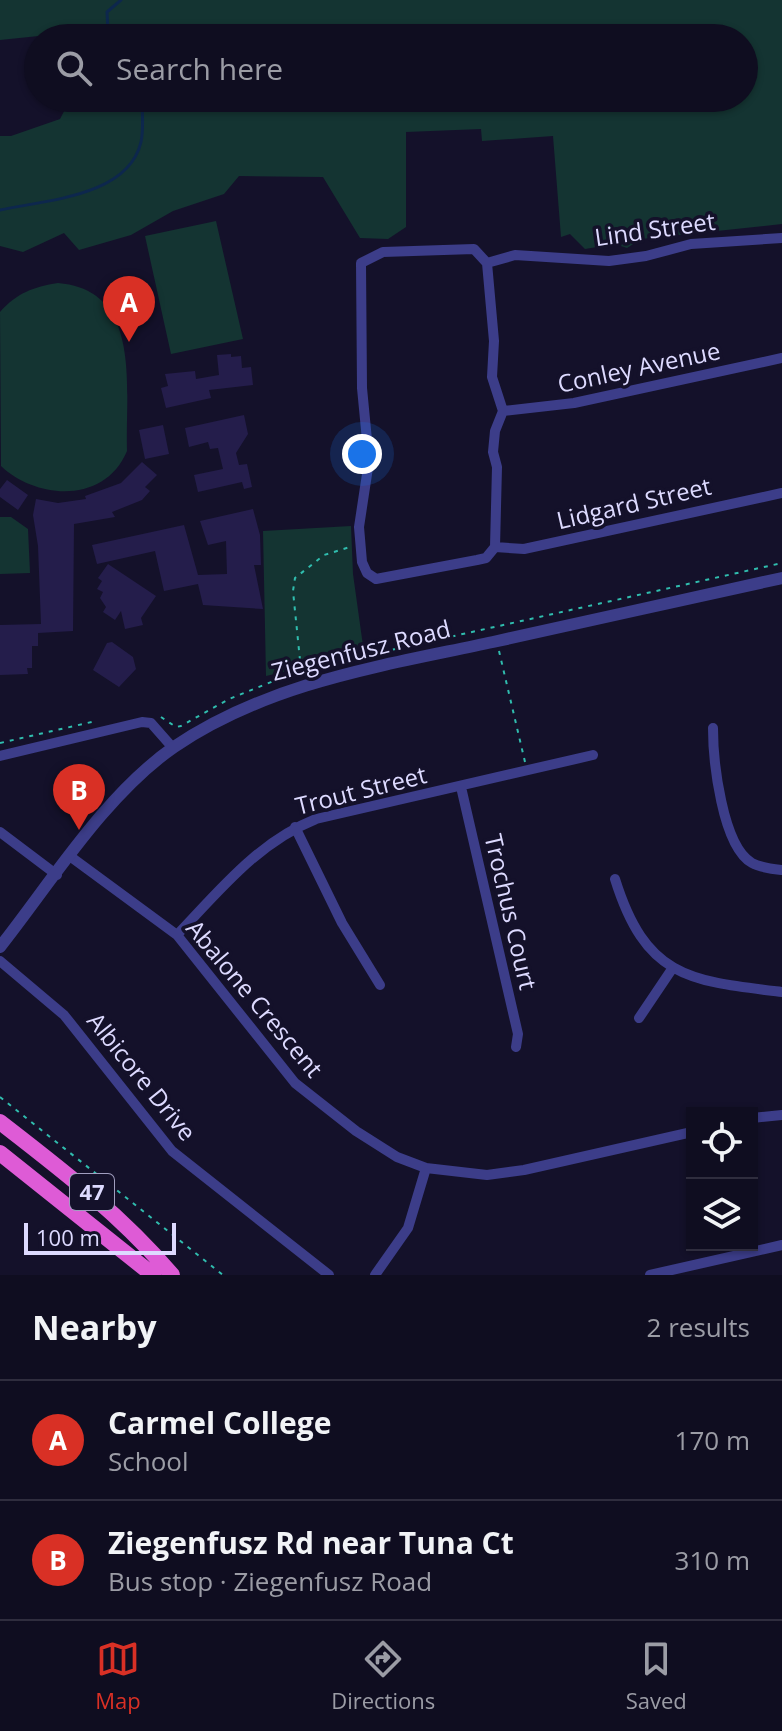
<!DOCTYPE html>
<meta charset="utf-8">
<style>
:root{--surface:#0f0d20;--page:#181629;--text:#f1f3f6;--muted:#9b9ca5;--line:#2f2d3e;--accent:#d93025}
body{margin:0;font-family:"Open Sans",sans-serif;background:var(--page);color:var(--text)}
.controls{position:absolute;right:24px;bottom:24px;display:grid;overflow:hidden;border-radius:0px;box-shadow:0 2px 6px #0004}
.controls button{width:72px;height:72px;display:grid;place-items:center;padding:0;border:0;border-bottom:2px solid var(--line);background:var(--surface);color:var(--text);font:40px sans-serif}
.scale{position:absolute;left:24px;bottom:20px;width:152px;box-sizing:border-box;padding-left:8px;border:4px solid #dddaff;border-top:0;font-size:22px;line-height:28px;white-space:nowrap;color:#dddaff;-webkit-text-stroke:6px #14112a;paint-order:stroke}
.you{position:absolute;left:362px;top:454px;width:28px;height:28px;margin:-20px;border:6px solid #fff;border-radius:50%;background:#1a73e8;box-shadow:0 0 0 12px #1a73e833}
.badge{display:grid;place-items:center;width:52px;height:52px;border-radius:50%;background:var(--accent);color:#fff;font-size:26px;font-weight:700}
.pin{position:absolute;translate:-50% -66px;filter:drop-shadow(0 2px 4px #0008)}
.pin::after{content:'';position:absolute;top:42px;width:28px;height:24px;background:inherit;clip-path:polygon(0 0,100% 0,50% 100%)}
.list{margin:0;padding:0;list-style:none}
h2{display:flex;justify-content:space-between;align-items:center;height:104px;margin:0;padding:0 32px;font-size:34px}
h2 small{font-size:26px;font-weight:400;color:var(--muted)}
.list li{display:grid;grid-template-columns:52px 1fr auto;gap:24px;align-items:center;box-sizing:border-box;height:120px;padding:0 32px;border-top:2px solid var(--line)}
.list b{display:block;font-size:30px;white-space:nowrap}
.list p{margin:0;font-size:26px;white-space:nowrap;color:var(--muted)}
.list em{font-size:26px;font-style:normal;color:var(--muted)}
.icon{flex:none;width:44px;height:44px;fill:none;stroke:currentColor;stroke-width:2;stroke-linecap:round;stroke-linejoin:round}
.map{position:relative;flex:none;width:782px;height:1275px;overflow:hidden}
.search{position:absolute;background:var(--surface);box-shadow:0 2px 6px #0004;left:24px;right:24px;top:24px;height:88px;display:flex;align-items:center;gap:20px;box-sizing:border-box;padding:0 28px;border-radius:44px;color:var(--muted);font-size:30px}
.sheet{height:344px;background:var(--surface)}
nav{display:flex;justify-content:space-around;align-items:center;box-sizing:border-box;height:112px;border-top:2px solid var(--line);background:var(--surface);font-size:22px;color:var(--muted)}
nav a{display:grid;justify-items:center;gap:4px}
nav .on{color:var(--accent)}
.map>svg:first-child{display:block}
</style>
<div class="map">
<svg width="782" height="1275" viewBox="0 0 782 1275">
<rect width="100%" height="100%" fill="#14112a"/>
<path fill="#143432" d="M 0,0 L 782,0 L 782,224 L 641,239 L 627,248 L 615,244 L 585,249 L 570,234 L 561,237 L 553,136 L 482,141 L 481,129 L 406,132 L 406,227 L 388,239 L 360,238 L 323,177 L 239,176 L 224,194 L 173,211 L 131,235 L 79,250 L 64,233 L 23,252 L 0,246 L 0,136 L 11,136 L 60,119 L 71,98 L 744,98 L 744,38 L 58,38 L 58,34 L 0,40 Z
M 216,221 L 243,339 L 171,354 L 145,236 Z
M 58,283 C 143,290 125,388 127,451 C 105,504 37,500 1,466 L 0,312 C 17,293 33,287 58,283 Z
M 0,517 L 11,517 L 28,529 L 30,573 L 0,574 Z
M 351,526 L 353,574 L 364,653 L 266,676 L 263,531 Z"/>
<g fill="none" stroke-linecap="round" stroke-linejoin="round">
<path stroke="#0d274d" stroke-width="3" d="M 114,38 L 108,32 L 107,12 L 121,0
M 0,210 C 45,200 128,197 141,142 C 144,129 142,112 142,98"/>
</g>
<path fill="#241d4b" d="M 231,354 L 231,357 L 241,356 L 242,368 L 251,367 L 253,385 L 209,390 L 211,398 L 166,408 L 161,388 L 168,386 L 165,374 L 195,371 L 196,379 L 219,375 L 217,355 Z
M 244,415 L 248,434 L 236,453 L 239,465 L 247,464 L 252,487 L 244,489 L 242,482 L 198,492 L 194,475 L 223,469 L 218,448 L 210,449 L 208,442 L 189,447 L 185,428 Z
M 163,425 L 169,454 L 145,459 L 139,430 Z
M 142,462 L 157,475 L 145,487 L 150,491 L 142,500 L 112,512 L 115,517 L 74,524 L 73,631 L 38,633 L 38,646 L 32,646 L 32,668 L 27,668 L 28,674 L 0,675 L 0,625 L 41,624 L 38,546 L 33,515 L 36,499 L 58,503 L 86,499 L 85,496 L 121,483 Z
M 7,480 L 28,495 L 18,510 L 0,497 L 0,489 Z
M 253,509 L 260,535 L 261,565 L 254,565 L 263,609 L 203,605 L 198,584 L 164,591 L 155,551 L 97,564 L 92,545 L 184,525 L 198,575 L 227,574 L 226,541 L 208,545 L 200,521 Z
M 108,564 L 156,596 L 141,618 L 143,625 L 125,629 L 121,611 L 115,620 L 103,612 L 106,607 L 100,598 L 103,592 L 97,589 L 102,581 L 98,578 Z
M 112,642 L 133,657 L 136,669 L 119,687 L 93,670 L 107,643 Z"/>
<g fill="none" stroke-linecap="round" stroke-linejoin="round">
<path stroke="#30bdae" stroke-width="2" stroke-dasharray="4 6" stroke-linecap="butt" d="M 499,651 L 525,762
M 301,670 L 293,591 L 295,578 L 324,555 L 350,547
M 161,717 L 176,727 L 181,726 L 229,699 L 301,670 L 782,563
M 0,743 L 96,721
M 0,1097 L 223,1275"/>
<path stroke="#3c3d89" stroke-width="10" d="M 474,249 L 487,263 L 494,341 L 492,377 L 503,411 L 495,431 L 493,452 L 497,467 L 495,547 L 486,558 L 477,560 L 376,579 L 367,573 L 362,562 L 359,527 L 369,461 L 362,388 L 361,263 L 383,252 Z
M 487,263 L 515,255 L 609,261 L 646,256 L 691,244 L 782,238
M 503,411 L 574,403 L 782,358
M 495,547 L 524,549 L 782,493
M 713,728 C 713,760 722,846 752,863 C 761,868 772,869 782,870
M 0,756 L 142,722 L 151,723 L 173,748
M 461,787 L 518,1034 L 516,1047
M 295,827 L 342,923 L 380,985
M 0,832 L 57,875
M 71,857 L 177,935 L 295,1083 L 356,1131 L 397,1157 L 426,1168 L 487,1175 L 524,1170 L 692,1132
M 615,879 C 646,978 689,981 782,992
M 177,935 C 219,891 258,842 316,819 L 593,755
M 0,961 L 64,1015 L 172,1151 L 329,1275
M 639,1018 L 672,969
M 752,1118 L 782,1115
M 375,1275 L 408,1228 L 426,1168
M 650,1275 L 782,1245"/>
<path stroke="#3c3d89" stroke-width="12" d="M 0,947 C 52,881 105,795 174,747 C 270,682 382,666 493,642 C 589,621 686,599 782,578"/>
<path stroke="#de5bd6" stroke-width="16" d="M 0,1122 C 62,1170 121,1215 172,1275
M 0,1153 L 153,1275"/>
</g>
<g text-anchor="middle" stroke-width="7" stroke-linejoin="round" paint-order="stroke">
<rect fill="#14112a" stroke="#a19ebf" stroke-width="2" x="70" y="1174" width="44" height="36" rx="6"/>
<g font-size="22" font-weight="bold" fill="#dddaff">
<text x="92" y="1200">47</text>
</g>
<g font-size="24" fill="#dddaff" stroke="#14112a">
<text transform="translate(655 230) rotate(-8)" y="8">Lind Street</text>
<text transform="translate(639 368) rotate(-12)" y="8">Conley Avenue</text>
<text transform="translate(634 504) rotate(-13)" y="8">Lidgard Street</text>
<text transform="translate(361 651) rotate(-14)" y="8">Ziegenfusz Road</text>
<text transform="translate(361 791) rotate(-14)" y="8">Trout Street</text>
<text transform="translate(510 912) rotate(77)" y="8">Trochus Court</text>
<text transform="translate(254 999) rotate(50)" y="8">Abalone Crescent</text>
<text transform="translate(141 1077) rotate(51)" y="8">Albicore Drive</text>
</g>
</g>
</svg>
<div class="controls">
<button><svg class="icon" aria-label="locate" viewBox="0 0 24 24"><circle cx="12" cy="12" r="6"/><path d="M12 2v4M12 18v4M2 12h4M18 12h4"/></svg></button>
<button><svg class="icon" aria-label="layers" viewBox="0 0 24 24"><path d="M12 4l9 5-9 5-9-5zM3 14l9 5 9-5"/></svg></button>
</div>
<div class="scale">100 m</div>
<div class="you"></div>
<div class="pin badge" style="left:129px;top:342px">A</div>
<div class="pin badge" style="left:79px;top:830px">B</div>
<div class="search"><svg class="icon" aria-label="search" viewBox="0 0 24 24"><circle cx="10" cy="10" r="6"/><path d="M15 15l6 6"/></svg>Search here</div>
</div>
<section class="sheet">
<h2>Nearby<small>2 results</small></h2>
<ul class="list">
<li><span class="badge">A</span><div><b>Carmel College</b><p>School</p></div><em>170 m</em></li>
<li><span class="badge">B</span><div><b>Ziegenfusz Rd near Tuna Ct</b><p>Bus stop · Ziegenfusz Road</p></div><em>310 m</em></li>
</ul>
</section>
<nav>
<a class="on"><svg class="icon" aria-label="map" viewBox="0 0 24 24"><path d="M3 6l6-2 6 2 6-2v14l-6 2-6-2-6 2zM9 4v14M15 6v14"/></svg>Map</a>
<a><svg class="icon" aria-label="directions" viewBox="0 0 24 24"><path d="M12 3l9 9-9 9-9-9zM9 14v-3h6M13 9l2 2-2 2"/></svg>Directions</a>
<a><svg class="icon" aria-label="saved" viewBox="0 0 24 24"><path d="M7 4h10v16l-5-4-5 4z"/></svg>Saved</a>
</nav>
